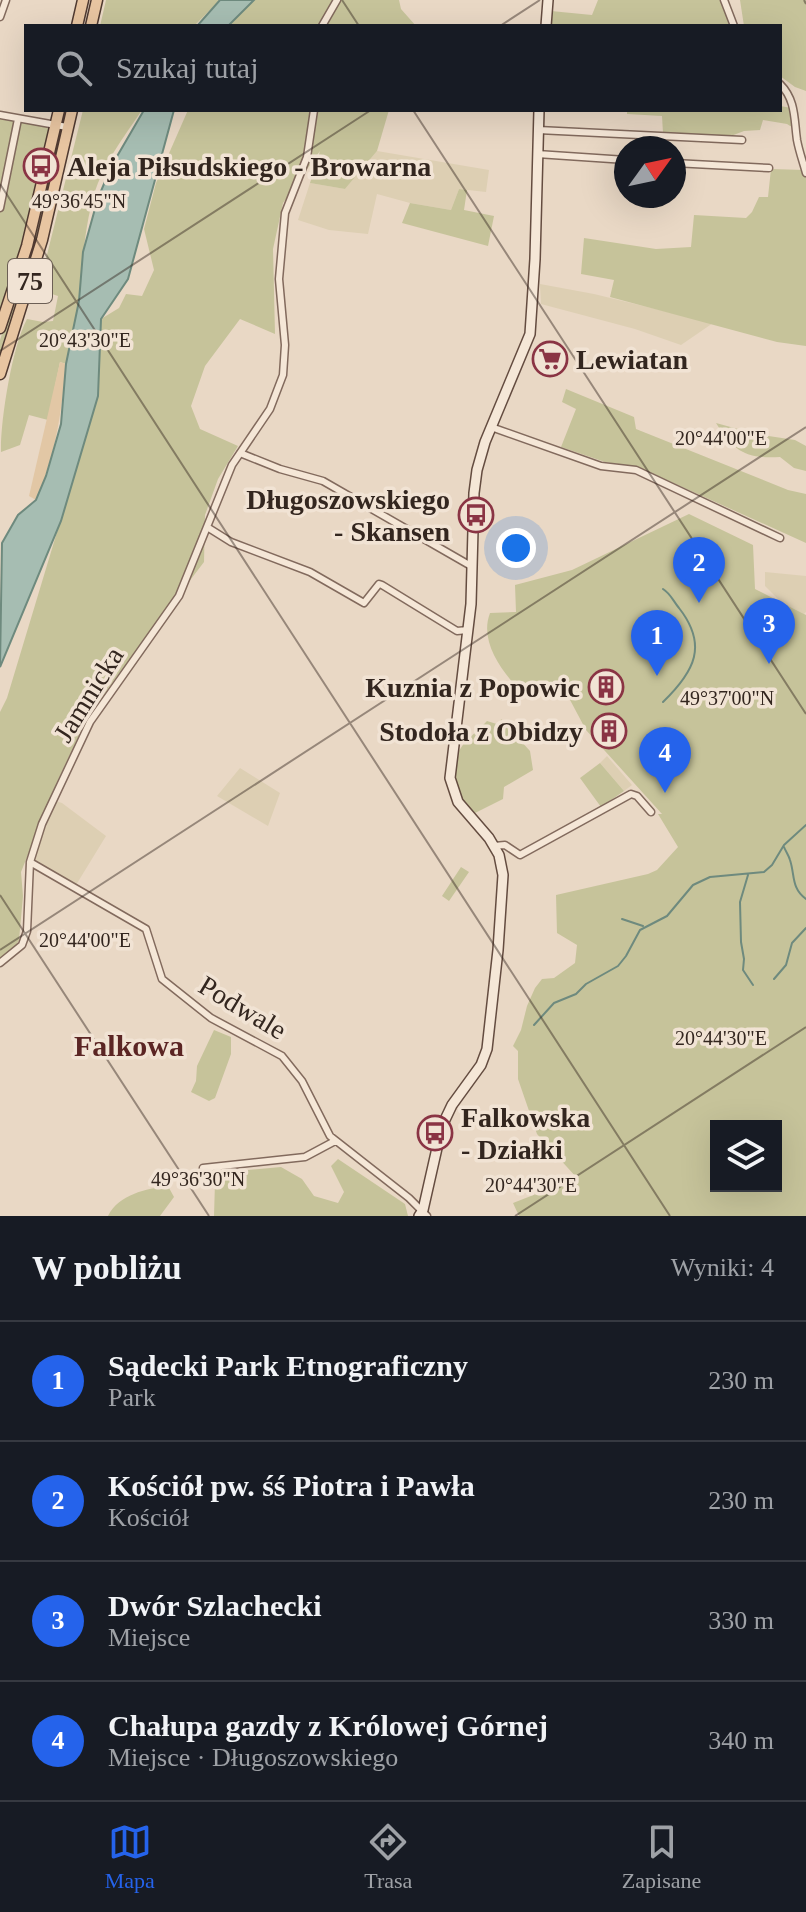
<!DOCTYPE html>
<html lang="pl">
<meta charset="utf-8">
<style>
:root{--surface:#171b24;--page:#20242c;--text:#f1f3f6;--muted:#9ea1a6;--line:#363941;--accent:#2563eb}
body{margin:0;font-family:"Times New Roman",serif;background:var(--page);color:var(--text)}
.controls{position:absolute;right:24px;bottom:24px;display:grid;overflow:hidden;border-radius:0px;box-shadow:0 8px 32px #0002}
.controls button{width:72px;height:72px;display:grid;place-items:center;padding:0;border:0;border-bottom:2px solid var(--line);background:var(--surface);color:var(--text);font:40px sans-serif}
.compass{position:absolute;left:614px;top:136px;width:72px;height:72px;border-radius:50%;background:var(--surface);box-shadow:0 8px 32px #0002;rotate:57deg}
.you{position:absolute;left:516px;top:548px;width:28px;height:28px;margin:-20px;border:6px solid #fff;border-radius:50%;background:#1a73e8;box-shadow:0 0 0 12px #1a73e833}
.badge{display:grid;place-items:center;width:52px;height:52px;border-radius:50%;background:var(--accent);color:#fff;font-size:26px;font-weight:700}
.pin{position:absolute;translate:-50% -66px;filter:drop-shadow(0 2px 4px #0008)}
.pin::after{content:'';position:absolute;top:42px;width:28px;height:24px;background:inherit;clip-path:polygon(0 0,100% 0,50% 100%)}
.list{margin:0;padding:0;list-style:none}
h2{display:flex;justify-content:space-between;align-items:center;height:104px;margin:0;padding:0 32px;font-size:34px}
h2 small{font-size:26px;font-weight:400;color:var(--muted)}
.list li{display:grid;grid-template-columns:52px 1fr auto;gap:24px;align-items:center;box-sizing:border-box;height:120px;padding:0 32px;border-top:2px solid var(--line)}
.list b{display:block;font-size:30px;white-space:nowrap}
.list p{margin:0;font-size:26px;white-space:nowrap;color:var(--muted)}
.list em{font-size:26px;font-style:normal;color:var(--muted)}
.icon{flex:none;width:44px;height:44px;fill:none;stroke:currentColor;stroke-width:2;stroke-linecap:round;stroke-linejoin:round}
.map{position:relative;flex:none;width:806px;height:1216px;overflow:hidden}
.search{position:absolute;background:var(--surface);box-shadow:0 8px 32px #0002;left:24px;right:24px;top:24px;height:88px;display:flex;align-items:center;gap:20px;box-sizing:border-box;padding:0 28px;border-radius:0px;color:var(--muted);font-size:30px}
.sheet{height:584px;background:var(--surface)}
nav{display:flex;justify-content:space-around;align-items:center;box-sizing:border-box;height:112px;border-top:2px solid var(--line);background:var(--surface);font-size:22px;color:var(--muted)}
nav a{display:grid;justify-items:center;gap:4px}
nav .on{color:var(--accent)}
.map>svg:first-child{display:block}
</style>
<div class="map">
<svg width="806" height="1216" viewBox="0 0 806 1216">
<rect width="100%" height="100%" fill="#e9d8c5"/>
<path fill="#ddcfb3" d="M 377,151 L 489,170 L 486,192 L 459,189 L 451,210 L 410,203 L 377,194 L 368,234 L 329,230 L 298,220 L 310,183 L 345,189 Z
M 540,284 L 594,294 L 713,323 L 681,345 L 635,329 L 541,304 Z
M 765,572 L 806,576 L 806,612 L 804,614 L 781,602 L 765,586 Z
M 607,756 L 632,785 L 624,791 L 600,763 Z
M 240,768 L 280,793 L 268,826 L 217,796 Z
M 56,801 L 62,803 L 106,836 L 76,885 L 34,862 L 33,858 Z"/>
<path fill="#c6c39a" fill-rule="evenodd" d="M 106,0 L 220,0 L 194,26 L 100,26 Z
M 254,0 L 399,0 L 401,9 L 416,26 L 228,26 Z
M 598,0 L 721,0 L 732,26 L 550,26 L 551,11 L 592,15 Z
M 740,0 L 806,0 L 806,91 L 795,87 L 780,76 L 780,26 L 744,26 Z
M 780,106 L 792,108 L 795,129 L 787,124 L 763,120 L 760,130 L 744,131 L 731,136 L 663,133 L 662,116 L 627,114 L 627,110 L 780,110 Z
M 83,110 L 142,110 C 124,137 103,164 94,195 C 84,229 83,263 79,298 C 76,320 70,342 66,364 L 60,362 L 48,420 L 29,415 L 20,445 L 1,452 C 0,423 12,346 27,319 L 43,322 L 53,321 L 58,296 L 49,293 L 39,300 L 36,299 Z
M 188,110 L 389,110 L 377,151 L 345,189 L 310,183 L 320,151 L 283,203 L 273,249 L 275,334 L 240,319 L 205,366 L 191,406 L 200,429 L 238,446 L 218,479 L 205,515 L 204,562 L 109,687 L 81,731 L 57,782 L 21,872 L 23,896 L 19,940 L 14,949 L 0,961 L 0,712 L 7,698 L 98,396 L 101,319 L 119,308 L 126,294 L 142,296 L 154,270 L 144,229 L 156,183 Z
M 0,115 L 55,125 L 38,199 L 0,322 Z
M 59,131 L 44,209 L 29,270 L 0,360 L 0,340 L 25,263 Z
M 771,169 L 804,170 L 806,176 L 806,346 L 777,342 L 610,297 L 614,280 L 581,274 L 584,238 L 656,249 L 691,247 L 694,215 L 746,218 L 752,212 L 759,197 L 768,197 Z
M 459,189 L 467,190 L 464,210 L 494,216 L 488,246 L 402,223 L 410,203 L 451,210 Z
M 566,389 L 634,417 L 636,429 L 788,490 L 806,494 L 806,543 L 638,467 L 605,462 L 561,447 L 576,409 L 562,402 Z
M 716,423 L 756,434 L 795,440 L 806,446 L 806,471 L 794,468 L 780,457 C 745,459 734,451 716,423 Z
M 689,514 L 753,545 L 755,589 L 806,615 L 806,1216 L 519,1216 L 513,1203 L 577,1178 L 537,1134 L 518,1079 L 518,1051 L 513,1046 L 521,1030 L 527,1006 L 535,988 L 542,979 L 554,978 L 575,963 L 577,945 L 557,933 L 556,895 L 648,874 L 657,870 L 678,847 L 658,814 L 662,814 L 586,730 L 561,683 L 515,685 C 498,666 480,639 490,613 L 516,612 L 515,585 L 572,570 ZM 716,1126 L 776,1126 L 776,1186 L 716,1186 Z
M 501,719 L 530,751 L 533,770 L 504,787 L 503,799 L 473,814 C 459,798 448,776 457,755 C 462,742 478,731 487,721 L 500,725 Z
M 600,763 L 624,791 L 601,807 L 580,778 Z
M 461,867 L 469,872 L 449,901 L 442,896 Z
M 214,1030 L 231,1037 L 231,1054 L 215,1098 L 209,1101 L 191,1092 L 196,1081 L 197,1066 Z
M 338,1159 L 405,1204 L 408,1216 L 214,1216 L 215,1182 L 226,1172 L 281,1167 L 302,1179 L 314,1196 L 338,1203 L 344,1192 L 331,1166 Z
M 168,1186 L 174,1197 L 160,1216 L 108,1216 C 119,1194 146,1189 168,1186 Z"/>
<path fill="#e2c7a5" d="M 60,362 L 66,364 C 61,415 56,453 36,500 L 29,496 Z"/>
<path fill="#a6bdb2" stroke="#6e8a7e" stroke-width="2" d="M 220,0 L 254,0 L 228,26 L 197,26 Z
M 144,110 L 174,110 L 128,279 L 101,319 L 98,396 L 61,521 L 0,667 L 2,543 L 18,515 L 36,500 L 46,476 L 61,424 L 66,364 L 79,301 L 83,252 L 98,198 L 112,165 Z"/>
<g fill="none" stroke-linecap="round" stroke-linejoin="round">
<path stroke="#6e8a7e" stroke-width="2" d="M 663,589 C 671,594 673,601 679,608 C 708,645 695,671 663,702
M 784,847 C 786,852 789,856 790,860 C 795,875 791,888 806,899
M 748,875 L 740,902 L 741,942 L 744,959 L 743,970 L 753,985
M 622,919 L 643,926
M 774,979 L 786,965 L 792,943 L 806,928
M 534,1025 L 554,1003 L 576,994 L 586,984 L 618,966 L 626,956 L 640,930 L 667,916 L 693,885 L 710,877 L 764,872 L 772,865 L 784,845 L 806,825"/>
<g stroke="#826a5d" stroke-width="9">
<path id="street" d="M 724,0 L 734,26
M 0,17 L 6,0
M 322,26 L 337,0
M 780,84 C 796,100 794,119 797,140 C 799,151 803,162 806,173
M 0,115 L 67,127
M 538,130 L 742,140
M 537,154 L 626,160
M 674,163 L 769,168
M 0,208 L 18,119
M 491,427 L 601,466 L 636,470 L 780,538
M 240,453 L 280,469 L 323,481 L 471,566
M 207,527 L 231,542 L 310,572 L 364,603 L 379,584 L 382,585 L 457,631 L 468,630
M 494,846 L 505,845 L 520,855 L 631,794 L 637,796 L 651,812
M 30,862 L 146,929 L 162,979 L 211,1018 L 282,1056 L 302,1081 L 330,1136 L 409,1198 L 427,1216
M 0,963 L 22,945 L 27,931 L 30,862 L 42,824 L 90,722 L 179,596 L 232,465 L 270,409 L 283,375 L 285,345 L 279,279 L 285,213 L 307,157 L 314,110
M 203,1168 L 305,1157 L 335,1141"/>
</g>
<g stroke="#644c40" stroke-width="12">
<path id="secondary" d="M 546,26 L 548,0
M 419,1216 L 423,1210 L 442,1126 L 452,1105 L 481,1065 L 487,1049 L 498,950 L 503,875 L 499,855 L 489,838 L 458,802 L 450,778 L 471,604 L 474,493 L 477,470 L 485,442 L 530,334 L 535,259 L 539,110"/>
</g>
<g stroke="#503a31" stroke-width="13">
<path id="primary" d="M 77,26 L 83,0
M 91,26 L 97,0
M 0,328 L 27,246 L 59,110
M 0,374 L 42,240 L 72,110"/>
</g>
<use href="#street" stroke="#f5e7d7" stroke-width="6"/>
<use href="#secondary" stroke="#f5e7d7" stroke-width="9"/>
<use href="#primary" stroke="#e8c5a1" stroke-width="10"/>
</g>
<path fill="none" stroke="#33261f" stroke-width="2" stroke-opacity="0.45" d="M 342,0 L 359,26M 804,0 L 806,4M 500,26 L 540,0M 413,110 L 806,714M 0,184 L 670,1216M 0,351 L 371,110M 0,895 L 209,1216M 0,950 L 806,427M 515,1216 L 806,1027"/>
<defs>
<g id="bus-ring" transform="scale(1.8)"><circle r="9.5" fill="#f1e3d4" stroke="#8a3444" stroke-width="1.5"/><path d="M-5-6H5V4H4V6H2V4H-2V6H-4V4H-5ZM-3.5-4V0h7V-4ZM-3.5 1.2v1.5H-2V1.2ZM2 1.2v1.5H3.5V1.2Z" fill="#8a3444"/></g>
<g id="supermarket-ring" transform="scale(1.8)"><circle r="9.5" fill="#f1e3d4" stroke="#8a3444" stroke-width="1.5"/><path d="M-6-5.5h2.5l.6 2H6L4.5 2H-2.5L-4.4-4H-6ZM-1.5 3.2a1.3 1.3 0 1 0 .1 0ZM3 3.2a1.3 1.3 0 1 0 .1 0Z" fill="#8a3444"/></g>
<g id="building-ring" transform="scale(1.8)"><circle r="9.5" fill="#f1e3d4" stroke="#8a3444" stroke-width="1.5"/><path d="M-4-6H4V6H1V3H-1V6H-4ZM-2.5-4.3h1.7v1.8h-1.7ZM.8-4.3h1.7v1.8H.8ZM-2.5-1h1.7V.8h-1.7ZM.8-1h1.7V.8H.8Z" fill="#8a3444"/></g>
</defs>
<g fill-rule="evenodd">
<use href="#bus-ring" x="41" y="166"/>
<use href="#supermarket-ring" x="550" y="359"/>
<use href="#bus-ring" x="476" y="515"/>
<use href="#building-ring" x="606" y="687"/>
<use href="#building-ring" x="609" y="731"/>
<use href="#bus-ring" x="435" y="1133"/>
</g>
<g text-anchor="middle" stroke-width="7" stroke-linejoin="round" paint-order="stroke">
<rect fill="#f1e3d4" stroke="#6c5f55" stroke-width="2" x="8" y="259" width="44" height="44" rx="6"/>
<g font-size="26" font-weight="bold" fill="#33261f">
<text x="30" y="290">75</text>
</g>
<g font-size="28" font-weight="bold" fill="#33261f" stroke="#f1e3d4" text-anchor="start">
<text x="67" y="176">Aleja Piłsudskiego - Browarna</text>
<text x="576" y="369">Lewiatan</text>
<text x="450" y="509" text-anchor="end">Długoszowskiego<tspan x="450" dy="32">- Skansen</tspan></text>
<text x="580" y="697" text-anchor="end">Kuznia z Popowic</text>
<text x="583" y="741" text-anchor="end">Stodoła z Obidzy</text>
<text x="461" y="1127">Falkowska<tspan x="461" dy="32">- Działki</tspan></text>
</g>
<g font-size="28" fill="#33261f" stroke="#f1e3d4">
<text transform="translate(88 694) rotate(-58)" y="10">Jamnicka</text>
<text transform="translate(243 1007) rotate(31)" y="10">Podwale</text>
</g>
<g font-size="30" font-weight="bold" fill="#5b2524" stroke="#f1e3d4">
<text x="129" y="1056">Falkowa</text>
</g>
</g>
<g font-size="20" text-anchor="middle" fill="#33261f" stroke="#f1e3d4" stroke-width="7" stroke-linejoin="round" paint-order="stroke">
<text x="79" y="208">49°36'45"N</text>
<text x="85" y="347">20°43'30"E</text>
<text x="721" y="445">20°44'00"E</text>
<text x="727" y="705">49°37'00"N</text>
<text x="85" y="947">20°44'00"E</text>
<text x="721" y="1045">20°44'30"E</text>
<text x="198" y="1186">49°36'30"N</text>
<text x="531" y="1192">20°44'30"E</text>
</g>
</svg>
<div class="controls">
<button><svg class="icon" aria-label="layers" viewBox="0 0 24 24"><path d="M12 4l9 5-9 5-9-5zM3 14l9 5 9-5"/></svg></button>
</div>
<svg class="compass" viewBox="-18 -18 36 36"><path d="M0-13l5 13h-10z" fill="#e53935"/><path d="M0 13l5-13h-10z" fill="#9ea1a6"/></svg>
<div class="you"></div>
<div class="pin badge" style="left:657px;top:676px">1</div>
<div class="pin badge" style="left:699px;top:603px">2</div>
<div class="pin badge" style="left:769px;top:664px">3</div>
<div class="pin badge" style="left:665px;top:793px">4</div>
<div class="search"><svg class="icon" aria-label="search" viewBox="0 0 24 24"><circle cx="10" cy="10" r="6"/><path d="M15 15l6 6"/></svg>Szukaj tutaj</div>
</div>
<section class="sheet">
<h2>W pobliżu<small>Wyniki: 4</small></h2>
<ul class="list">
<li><span class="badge">1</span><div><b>Sądecki Park Etnograficzny</b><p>Park</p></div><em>230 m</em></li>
<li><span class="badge">2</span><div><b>Kościół pw. śś Piotra i Pawła</b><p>Kościół</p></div><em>230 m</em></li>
<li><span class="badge">3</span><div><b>Dwór Szlachecki</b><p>Miejsce</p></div><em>330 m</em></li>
<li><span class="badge">4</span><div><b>Chałupa gazdy z Królowej Górnej</b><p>Miejsce · Długoszowskiego</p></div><em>340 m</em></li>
</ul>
</section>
<nav>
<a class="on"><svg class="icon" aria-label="map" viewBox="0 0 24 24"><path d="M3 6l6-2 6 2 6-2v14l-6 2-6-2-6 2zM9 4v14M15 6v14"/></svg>Mapa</a>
<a><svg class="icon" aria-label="directions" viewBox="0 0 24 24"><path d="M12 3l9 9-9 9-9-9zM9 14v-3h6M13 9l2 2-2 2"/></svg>Trasa</a>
<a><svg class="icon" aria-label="saved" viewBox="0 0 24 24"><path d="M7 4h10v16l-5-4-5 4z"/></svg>Zapisane</a>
</nav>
